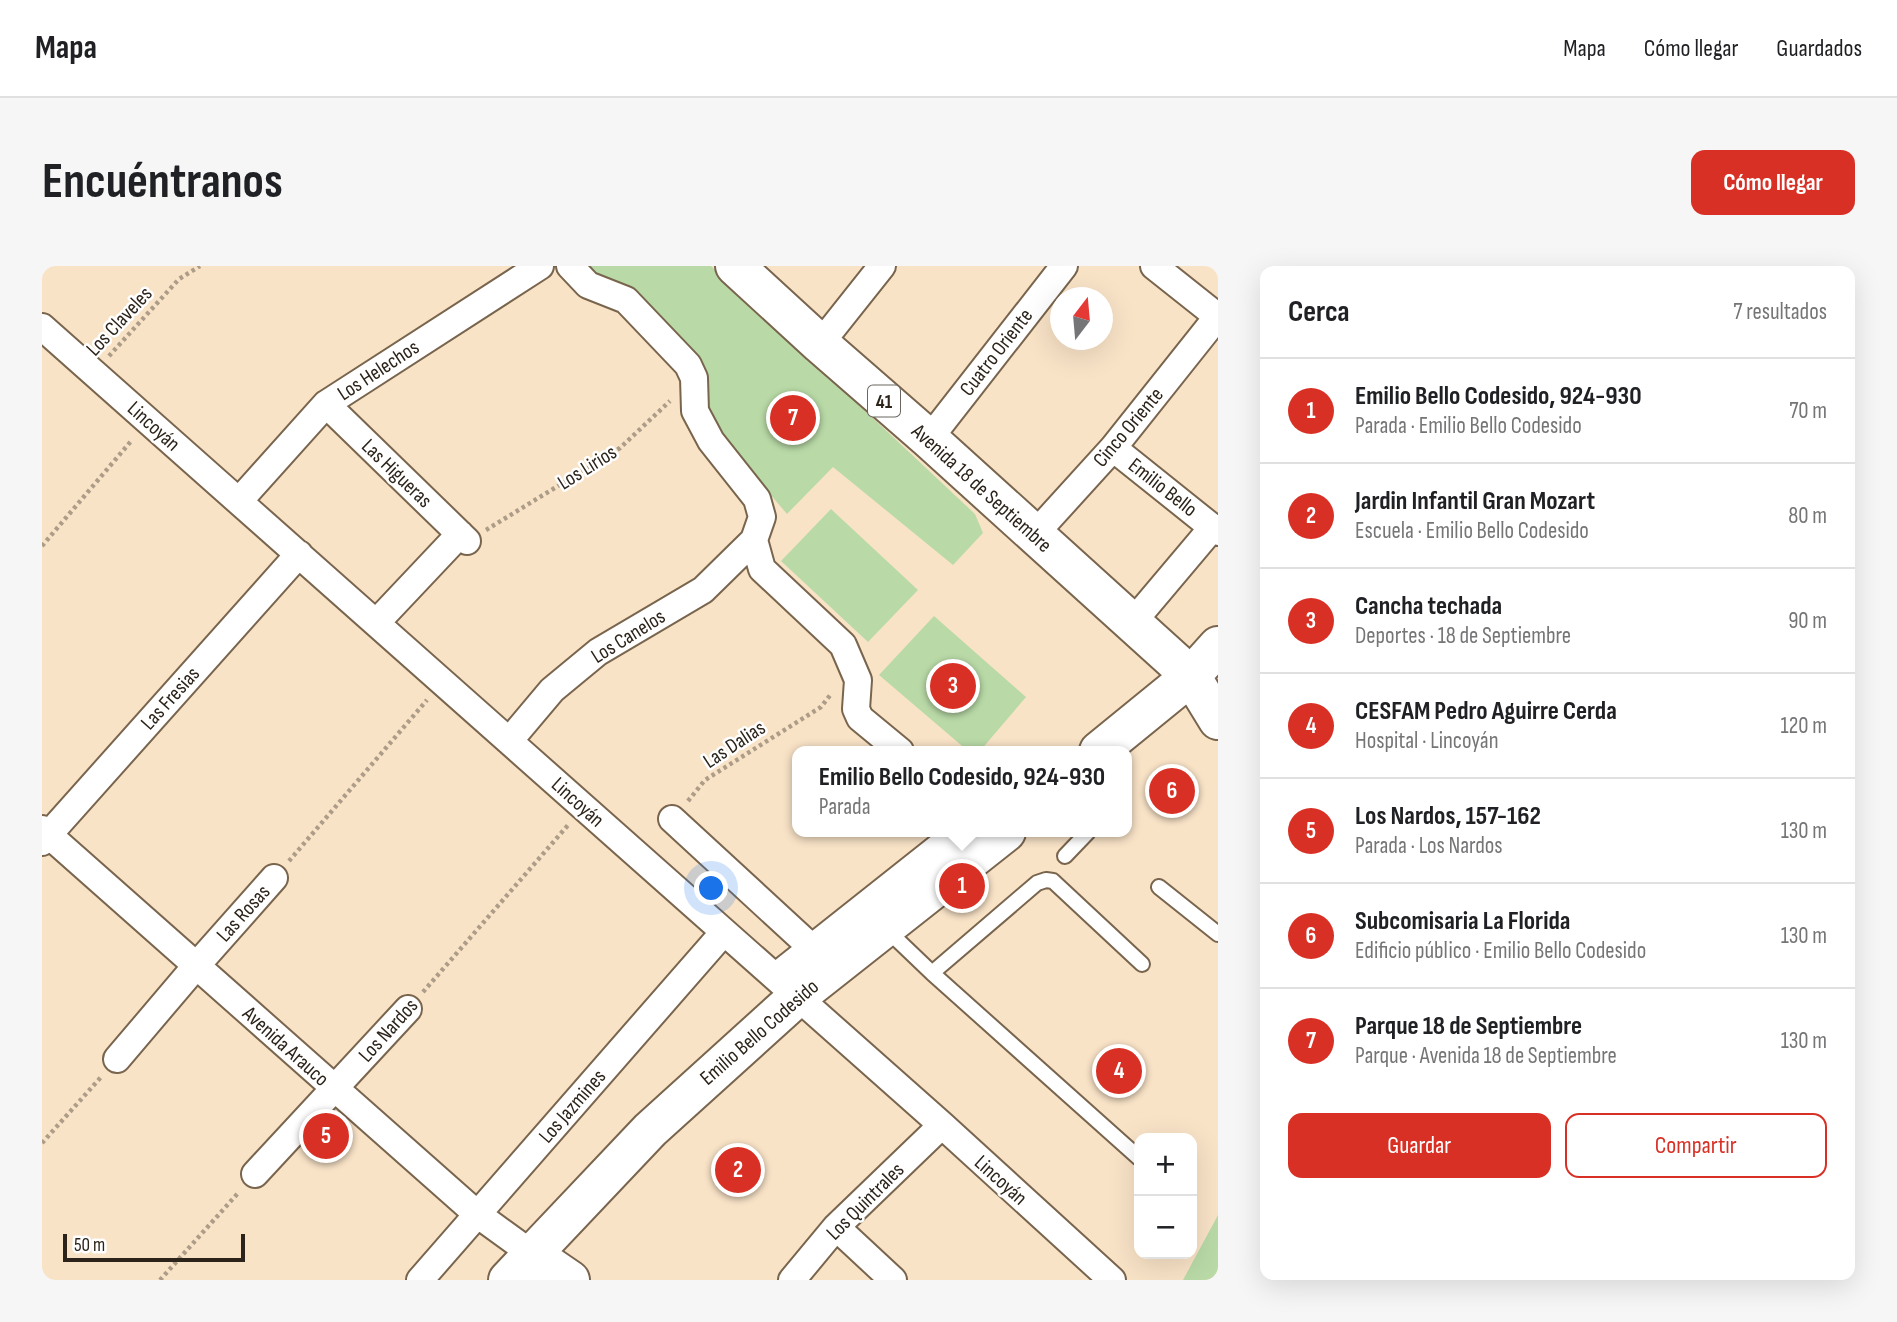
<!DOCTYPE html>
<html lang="es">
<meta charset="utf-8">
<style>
:root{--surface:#fff;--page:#f6f6f6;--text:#202124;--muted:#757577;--line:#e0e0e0;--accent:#d93025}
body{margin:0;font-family:"Sofia Sans Condensed",sans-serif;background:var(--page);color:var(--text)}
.controls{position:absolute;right:21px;bottom:21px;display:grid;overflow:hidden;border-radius:14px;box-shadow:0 7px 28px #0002}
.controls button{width:63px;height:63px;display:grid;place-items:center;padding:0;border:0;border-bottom:2px solid var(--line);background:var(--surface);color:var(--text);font:35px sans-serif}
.compass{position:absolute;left:1008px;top:21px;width:63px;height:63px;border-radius:50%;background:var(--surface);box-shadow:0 7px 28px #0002;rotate:16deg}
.scale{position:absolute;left:21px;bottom:18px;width:182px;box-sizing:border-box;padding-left:7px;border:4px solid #2c241a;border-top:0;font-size:19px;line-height:24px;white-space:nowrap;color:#2c241a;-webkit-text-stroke:5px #fff;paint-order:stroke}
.you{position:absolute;left:670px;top:623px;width:24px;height:24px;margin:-18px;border:5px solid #fff;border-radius:50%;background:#1a73e8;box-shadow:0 0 0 10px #1a73e833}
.badge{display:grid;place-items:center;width:46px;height:46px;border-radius:50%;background:var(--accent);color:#fff;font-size:23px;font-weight:700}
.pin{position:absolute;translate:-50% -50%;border:4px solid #fff;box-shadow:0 2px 7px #0006}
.popup{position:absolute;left:750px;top:480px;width:340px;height:91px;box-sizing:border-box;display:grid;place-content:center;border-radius:14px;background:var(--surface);filter:drop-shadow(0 2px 5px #0005);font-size:23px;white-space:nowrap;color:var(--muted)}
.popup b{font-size:26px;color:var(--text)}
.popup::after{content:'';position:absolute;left:50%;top:100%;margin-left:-14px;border:14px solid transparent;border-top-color:var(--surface)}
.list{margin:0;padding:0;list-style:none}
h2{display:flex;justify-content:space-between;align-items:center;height:91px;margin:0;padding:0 28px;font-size:30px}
h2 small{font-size:23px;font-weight:400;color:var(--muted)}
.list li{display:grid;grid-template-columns:46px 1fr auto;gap:21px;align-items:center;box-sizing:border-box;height:105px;padding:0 28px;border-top:2px solid var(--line)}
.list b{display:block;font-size:26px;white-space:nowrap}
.list p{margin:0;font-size:23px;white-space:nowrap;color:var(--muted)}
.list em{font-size:23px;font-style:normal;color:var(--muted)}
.actions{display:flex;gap:14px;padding:21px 28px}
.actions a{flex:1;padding:16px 0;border:2px solid var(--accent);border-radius:14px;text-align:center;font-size:24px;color:var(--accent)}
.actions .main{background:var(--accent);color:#fff}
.map{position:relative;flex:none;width:1176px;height:1014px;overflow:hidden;border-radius:14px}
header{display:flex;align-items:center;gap:42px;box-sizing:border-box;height:98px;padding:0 35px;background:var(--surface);border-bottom:2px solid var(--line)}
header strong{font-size:33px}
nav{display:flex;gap:38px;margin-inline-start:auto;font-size:24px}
.intro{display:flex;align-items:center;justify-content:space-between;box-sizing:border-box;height:168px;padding:0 42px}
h1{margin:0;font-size:49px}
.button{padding:18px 32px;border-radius:14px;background:var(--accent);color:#fff;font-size:24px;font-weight:700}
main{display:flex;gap:42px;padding:0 42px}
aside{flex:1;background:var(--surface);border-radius:14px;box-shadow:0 7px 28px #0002}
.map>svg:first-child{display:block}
</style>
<header>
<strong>Mapa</strong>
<nav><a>Mapa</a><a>Cómo llegar</a><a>Guardados</a></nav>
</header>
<div class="intro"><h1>Encuéntranos</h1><a class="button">Cómo llegar</a></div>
<main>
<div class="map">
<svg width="1176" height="1014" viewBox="0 0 1176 1014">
<rect width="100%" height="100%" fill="#f9e3c7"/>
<path fill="#b9daa7" d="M 540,0 L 669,0 L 933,248 L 941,267 L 911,299 L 791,201 L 745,248 L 681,173 L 661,131 L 548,12 Z
M 789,243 L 876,324 L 826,376 L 739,295 Z
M 892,350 L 984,431 L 938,485 L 926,485 L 837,409 Z
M 1176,949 L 1176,1014 L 1141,1014 Z"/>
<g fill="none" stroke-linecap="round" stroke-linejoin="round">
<g stroke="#79654d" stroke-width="18">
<path id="lane" d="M 1023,590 L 1046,566
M 1117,621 L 1176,668
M 843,662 L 890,707
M 1097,892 L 890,707 L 995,617 L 1004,614 L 1011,615 L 1100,698"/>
</g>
<g stroke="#79654d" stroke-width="30">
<path id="street" d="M 528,0 L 546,19 L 584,34 L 646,99 L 652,112 L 653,145 L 669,175 L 715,233 L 720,251 L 712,274 L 720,303 L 801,379 L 816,414 L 814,443 L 818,452 L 858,485
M 1112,0 L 1175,50
M 0,61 L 900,859 L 1070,1014
M 778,78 L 840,0
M 284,138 L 425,275
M 887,173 L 1022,0
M 1071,182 L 1176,266
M 197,235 L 284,138 L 498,0
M 992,269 L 1071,182 L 1176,50
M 334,357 L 418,268
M 1090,357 L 1171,261
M 467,475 L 510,424 L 556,386 L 661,324 L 712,274
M 630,553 L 769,681
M 0,563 L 435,948 L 490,988
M 0,576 L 257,288
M 733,711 L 916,566
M 75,793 L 154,700 L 232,612
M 213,908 L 366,743
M 794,961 L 851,1014
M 378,1014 L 682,666
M 750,1014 L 794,961 L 900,859"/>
</g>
<g stroke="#79654d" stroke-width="42">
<path id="secondary" d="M 1057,485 L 1149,410 L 1176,380
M 490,988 L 528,1014
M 466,1014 L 608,864 L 755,731 L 964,566"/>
</g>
<g stroke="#79654d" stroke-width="42">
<path id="primary" d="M 693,0 L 778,78 L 887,173 L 1149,410 L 1176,454"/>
</g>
<path stroke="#ad9c87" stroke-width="4.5" stroke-dasharray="3.5 3.5" stroke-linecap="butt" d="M 67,90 L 137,13 L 158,0
M 444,264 L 578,182 L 628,135
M 0,280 L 90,174
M 646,535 L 663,514 L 779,441 L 789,428
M 247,595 L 385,434
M 381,726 L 527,558
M 0,877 L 60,810
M 118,1014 L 197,926"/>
<use href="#lane" stroke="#fff" stroke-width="14"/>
<use href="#street" stroke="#fff" stroke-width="26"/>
<use href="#secondary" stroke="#fff" stroke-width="38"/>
<use href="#primary" stroke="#fff" stroke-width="38"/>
</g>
<g text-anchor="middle" stroke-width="5" stroke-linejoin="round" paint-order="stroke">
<rect fill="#fff" stroke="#6b665f" stroke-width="2" x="826" y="119.5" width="32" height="31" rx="5"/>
<g font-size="19" font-weight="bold" fill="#2c241a">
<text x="842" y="142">41</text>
</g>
<g font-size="21" fill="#2c241a" stroke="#fff">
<text transform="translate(77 55) rotate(-47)" y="7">Los Claveles</text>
<text transform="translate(954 86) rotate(-52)" y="7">Cuatro Oriente</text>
<text transform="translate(336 104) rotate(-33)" y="7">Los Helechos</text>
<text transform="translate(112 160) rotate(42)" y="7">Lincoyán</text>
<text transform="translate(1086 161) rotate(-50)" y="7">Cinco Oriente</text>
<text transform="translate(545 201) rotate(-32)" y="7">Los Lirios</text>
<text transform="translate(355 207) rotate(44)" y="7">Las Higueras</text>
<text transform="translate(1121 221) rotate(38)" y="7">Emilio Bello</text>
<text transform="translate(940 222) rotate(42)" y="7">Avenida 18 de Septiembre</text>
<text transform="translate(586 370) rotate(-32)" y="7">Los Canelos</text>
<text transform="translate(128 432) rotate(-48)" y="7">Las Fresias</text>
<text transform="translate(692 478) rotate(-33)" y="7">Las Dalias</text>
<text transform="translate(536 536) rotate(42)" y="7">Lincoyán</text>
<text transform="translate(201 647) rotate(-48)" y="7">Las Rosas</text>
<text transform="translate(346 764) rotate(-48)" y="7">Los Nardos</text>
<text transform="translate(717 766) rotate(-41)" y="7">Emilio Bello Codesido</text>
<text transform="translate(244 780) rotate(42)" y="7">Avenida Arauco</text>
<text transform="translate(530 840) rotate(-49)" y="7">Los Jazmines</text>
<text transform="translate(959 914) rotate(42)" y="7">Lincoyán</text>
<text transform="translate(823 935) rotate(-45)" y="7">Los Quintrales</text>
</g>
</g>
</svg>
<div class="controls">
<button>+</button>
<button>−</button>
</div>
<svg class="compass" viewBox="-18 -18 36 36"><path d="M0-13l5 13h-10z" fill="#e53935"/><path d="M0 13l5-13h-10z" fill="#757577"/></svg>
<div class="scale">50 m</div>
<div class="you"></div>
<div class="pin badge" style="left:920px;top:620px">1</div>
<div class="popup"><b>Emilio Bello Codesido, 924-930</b>Parada</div>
<div class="pin badge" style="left:696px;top:904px">2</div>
<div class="pin badge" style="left:911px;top:420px">3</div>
<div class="pin badge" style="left:1077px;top:805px">4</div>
<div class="pin badge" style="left:284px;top:870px">5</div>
<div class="pin badge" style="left:1130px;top:525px">6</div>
<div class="pin badge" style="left:751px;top:152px">7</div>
</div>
<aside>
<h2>Cerca<small>7 resultados</small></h2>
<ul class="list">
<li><span class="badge">1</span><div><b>Emilio Bello Codesido, 924-930</b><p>Parada · Emilio Bello Codesido</p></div><em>70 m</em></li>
<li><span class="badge">2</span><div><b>Jardin Infantil Gran Mozart</b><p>Escuela · Emilio Bello Codesido</p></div><em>80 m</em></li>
<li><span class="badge">3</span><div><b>Cancha techada</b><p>Deportes · 18 de Septiembre</p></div><em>90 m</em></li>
<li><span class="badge">4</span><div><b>CESFAM Pedro Aguirre Cerda</b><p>Hospital · Lincoyán</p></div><em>120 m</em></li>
<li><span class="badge">5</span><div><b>Los Nardos, 157-162</b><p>Parada · Los Nardos</p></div><em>130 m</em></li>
<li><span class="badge">6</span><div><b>Subcomisaria La Florida</b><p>Edificio público · Emilio Bello Codesido</p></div><em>130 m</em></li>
<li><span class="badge">7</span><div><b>Parque 18 de Septiembre</b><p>Parque · Avenida 18 de Septiembre</p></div><em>130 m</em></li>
</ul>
<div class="actions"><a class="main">Guardar</a><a>Compartir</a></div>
</aside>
</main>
